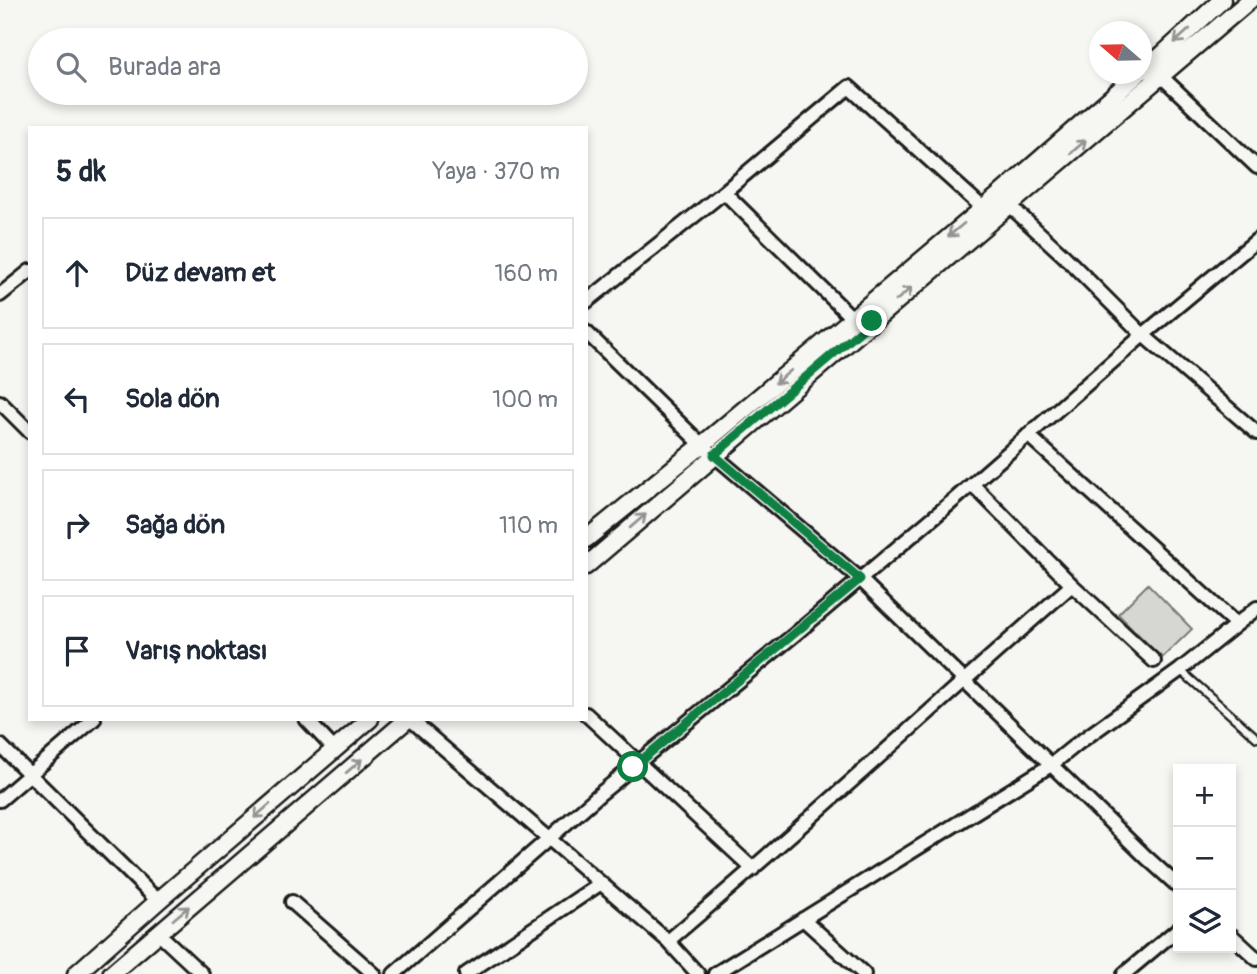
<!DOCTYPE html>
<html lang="tr">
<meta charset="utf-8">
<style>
:root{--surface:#fff;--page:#f2f2f3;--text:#1f2937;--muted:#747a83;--line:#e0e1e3}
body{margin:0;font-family:Pangolin,sans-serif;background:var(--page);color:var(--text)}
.controls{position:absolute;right:21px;bottom:21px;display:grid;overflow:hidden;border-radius:0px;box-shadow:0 4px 10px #0003}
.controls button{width:63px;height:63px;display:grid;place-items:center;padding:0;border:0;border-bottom:2px solid var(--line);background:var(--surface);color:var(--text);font:35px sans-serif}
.compass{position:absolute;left:1089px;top:21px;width:63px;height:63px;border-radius:50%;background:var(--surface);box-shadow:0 4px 10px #0003;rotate:290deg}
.stop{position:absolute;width:21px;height:21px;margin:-16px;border:5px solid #0b8043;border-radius:50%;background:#fff}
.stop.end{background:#0b8043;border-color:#fff;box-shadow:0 2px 7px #0008}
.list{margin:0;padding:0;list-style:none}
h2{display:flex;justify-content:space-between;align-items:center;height:91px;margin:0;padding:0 28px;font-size:30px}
h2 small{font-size:23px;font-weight:400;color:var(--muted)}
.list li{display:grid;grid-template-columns:46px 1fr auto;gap:21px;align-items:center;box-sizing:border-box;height:112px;margin:0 14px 14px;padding:0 14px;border:2px solid var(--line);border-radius:0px}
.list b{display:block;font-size:26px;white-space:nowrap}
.list em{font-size:23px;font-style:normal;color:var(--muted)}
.icon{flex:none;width:38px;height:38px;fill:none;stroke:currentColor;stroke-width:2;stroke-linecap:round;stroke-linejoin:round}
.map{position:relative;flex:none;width:1257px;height:974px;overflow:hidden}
.search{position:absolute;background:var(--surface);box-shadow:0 4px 10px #0003;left:28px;top:28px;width:560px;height:77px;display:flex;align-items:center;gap:18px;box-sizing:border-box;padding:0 24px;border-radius:38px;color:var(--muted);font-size:26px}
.panel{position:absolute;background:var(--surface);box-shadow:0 4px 10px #0003;left:28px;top:126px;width:560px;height:595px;border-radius:0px}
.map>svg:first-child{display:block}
</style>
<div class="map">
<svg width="1257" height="974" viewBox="0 0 1257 974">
<rect width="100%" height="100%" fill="#f6f6f2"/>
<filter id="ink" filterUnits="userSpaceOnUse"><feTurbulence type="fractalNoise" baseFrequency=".0143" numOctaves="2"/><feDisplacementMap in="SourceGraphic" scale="14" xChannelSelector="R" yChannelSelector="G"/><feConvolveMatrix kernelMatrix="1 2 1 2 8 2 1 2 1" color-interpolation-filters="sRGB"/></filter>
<g filter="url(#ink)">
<path fill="#d6d6d2" stroke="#797977" stroke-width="2" d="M 1148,584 L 1192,629 L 1162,658 L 1118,614 Z"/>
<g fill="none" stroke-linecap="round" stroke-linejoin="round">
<g stroke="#1c1c1c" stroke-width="11">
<path id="service" d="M 1180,670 L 1257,738"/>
</g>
<g stroke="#1c1c1c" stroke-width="18">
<path id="minor" d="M 1161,76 L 1257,167
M 724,192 L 852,318
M 1010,206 L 1063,255 L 1143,335 L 1257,433
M 0,295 L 30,271
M 586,302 L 724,192 L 849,87 L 983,208
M 586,332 L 702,445 L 860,579 L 1146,857 L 1178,886
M 0,402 L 30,432
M 1028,435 L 1236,624
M 972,484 L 1072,585
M 586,714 L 753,869
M 306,719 L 334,749
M 410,719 L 668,941 L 698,974
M 0,745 L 158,901
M 0,800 L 94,719
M 292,902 L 374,974
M 803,919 L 864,974
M 158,933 L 202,974
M 1231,935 L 1257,959
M 668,941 C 806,825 937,703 1072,585 L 1154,661
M 394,974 L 601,793 L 794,635 L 954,500 L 1143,335 L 1257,240
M 466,974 L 601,883
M 715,974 L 1051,765 L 1077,744 L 1180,670 L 1257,608
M 1124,974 L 1178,929"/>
</g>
<g stroke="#1c1c1c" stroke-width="21">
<path id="tertiary" d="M 1142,71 L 1162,55 L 1222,0
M 586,539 L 702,445 L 998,196 L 1138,74
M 586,566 L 1250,0
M 76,974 L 158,901 L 370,719
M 111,974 L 408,719"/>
</g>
<use href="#service" stroke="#f6f6f2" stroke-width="6"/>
<use href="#minor" stroke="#f6f6f2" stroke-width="12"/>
<use href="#tertiary" stroke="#f6f6f2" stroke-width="16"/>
</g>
<defs><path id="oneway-shaft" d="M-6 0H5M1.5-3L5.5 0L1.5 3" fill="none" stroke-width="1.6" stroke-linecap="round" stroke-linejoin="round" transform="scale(1.75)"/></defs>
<g stroke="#949492">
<use href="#oneway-shaft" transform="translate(1182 36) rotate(138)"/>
<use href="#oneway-shaft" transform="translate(1078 147) rotate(-41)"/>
<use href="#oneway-shaft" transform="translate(956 230) rotate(140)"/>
<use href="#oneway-shaft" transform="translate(904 294) rotate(-40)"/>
<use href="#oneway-shaft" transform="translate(783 377) rotate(140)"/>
<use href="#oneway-shaft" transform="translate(638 521) rotate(-41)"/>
<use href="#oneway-shaft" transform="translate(354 766) rotate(-41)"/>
<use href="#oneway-shaft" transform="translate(262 811) rotate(139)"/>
<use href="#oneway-shaft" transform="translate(181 913) rotate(-40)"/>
</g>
</g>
<g fill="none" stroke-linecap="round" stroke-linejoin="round" filter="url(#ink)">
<path stroke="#0b8043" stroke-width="9" d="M 633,767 L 860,579 L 714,455 L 872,321"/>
</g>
</svg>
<div class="controls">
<button>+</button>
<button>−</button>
<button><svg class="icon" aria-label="layers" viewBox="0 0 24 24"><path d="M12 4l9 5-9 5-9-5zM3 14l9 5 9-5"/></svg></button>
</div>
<svg class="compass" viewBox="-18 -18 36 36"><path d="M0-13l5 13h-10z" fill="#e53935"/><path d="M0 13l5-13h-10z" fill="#747a83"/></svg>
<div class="stop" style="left:633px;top:767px"></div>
<div class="stop end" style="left:872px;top:321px"></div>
<div class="search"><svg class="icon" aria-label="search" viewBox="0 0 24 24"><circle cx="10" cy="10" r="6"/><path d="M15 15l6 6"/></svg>Burada ara</div>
<section class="panel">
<h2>5 dk<small>Yaya · 370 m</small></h2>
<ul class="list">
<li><svg class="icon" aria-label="ahead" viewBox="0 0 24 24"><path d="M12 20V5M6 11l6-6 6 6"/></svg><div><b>Düz devam et</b></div><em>160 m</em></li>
<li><svg class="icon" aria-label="left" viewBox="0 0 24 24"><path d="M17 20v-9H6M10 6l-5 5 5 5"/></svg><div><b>Sola dön</b></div><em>100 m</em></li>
<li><svg class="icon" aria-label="right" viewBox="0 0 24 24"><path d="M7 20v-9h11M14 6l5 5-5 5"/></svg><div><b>Sağa dön</b></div><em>110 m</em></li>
<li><svg class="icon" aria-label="arrive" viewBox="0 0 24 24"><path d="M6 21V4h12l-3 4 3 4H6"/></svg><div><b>Varış noktası</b></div></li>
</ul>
</section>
</div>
